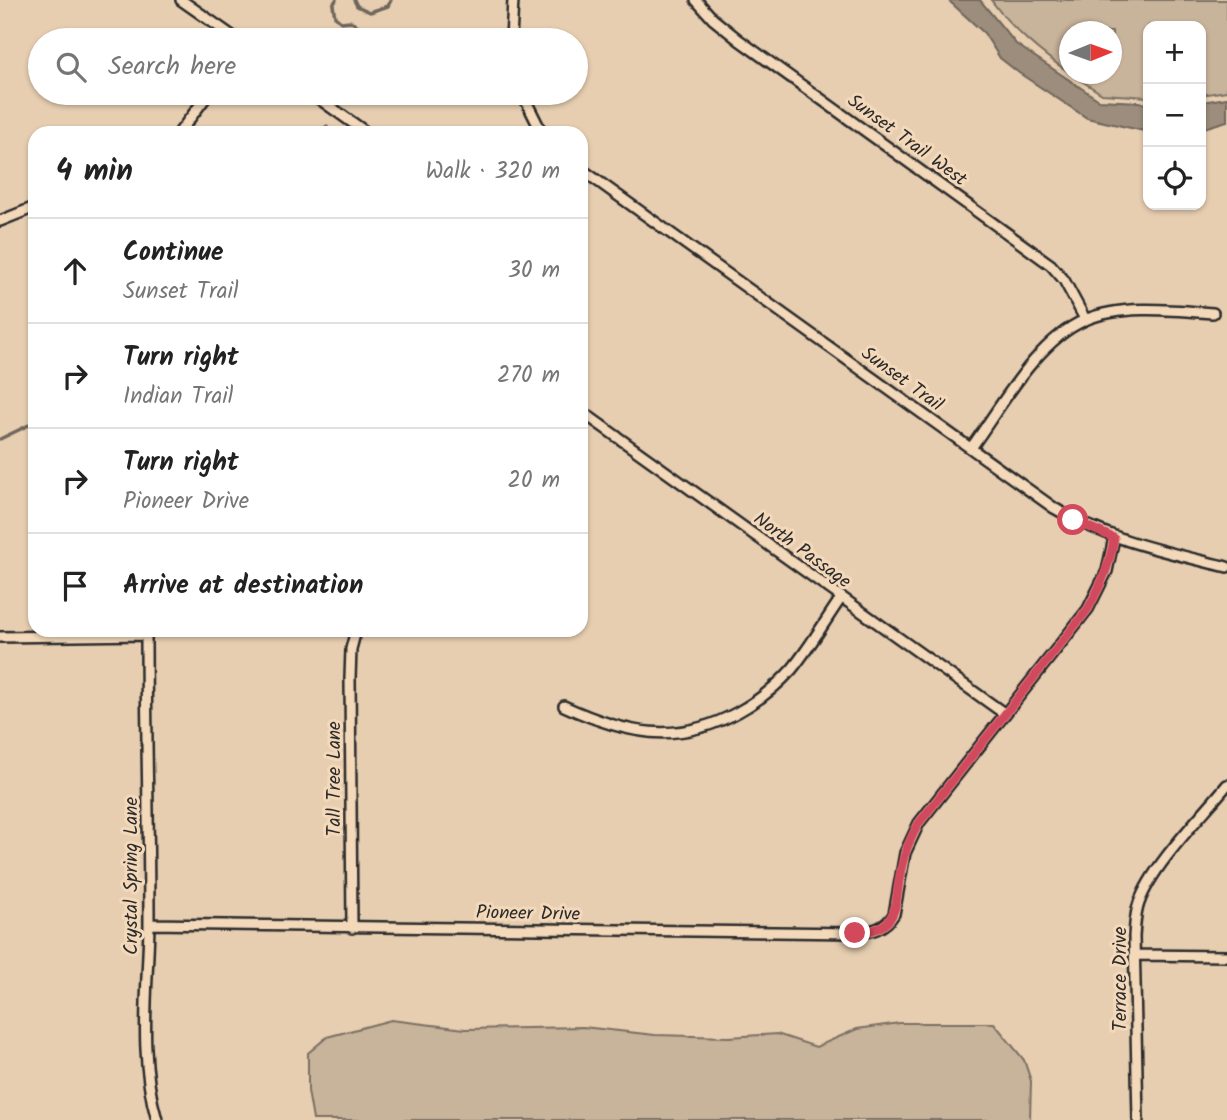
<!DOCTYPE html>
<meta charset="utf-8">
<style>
:root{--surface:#fff;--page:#f2f2f2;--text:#222;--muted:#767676;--line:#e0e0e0}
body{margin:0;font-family:Kalam,sans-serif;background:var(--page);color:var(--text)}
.controls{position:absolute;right:21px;top:21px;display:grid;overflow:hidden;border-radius:14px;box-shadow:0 2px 5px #0004}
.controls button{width:63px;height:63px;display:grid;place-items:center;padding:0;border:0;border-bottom:2px solid var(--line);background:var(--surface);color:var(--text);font:35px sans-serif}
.compass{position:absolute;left:1059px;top:21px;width:63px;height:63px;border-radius:50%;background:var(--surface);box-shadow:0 2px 5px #0004;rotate:89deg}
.stop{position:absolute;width:21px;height:21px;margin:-16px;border:5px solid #d1495b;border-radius:50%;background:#fff}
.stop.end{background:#d1495b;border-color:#fff;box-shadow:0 2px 7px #0008}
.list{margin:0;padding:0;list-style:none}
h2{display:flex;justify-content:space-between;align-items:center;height:91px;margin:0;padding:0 28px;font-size:30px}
h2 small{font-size:23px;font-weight:400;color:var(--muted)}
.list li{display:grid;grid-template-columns:46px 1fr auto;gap:21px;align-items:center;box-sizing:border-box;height:105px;padding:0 28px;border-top:2px solid var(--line)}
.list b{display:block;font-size:26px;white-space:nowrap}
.list p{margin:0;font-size:23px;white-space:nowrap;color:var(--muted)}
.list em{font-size:23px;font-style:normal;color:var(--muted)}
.icon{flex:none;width:38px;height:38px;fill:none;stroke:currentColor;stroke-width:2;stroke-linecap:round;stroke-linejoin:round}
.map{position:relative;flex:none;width:1227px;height:1120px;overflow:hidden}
.search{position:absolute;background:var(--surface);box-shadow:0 2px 5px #0004;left:28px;top:28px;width:560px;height:77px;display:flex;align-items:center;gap:18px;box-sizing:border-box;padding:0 24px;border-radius:38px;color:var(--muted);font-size:26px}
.panel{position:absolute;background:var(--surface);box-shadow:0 2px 5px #0004;left:28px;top:126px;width:560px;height:511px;border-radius:21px}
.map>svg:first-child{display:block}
</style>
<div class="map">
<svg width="1227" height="1120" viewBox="0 0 1227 1120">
<rect width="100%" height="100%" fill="#e7ceb1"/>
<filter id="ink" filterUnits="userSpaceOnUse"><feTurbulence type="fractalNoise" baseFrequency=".0143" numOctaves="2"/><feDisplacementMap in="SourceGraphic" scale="14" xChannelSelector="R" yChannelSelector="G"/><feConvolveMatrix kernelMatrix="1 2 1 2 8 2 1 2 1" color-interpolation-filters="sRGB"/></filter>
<g filter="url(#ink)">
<path fill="#c8b39b" stroke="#7a6f63" stroke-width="2" d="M 991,0 L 1227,0 L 1227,91 L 1201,95 L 1201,26 L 1148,26 L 1148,97 L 1102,94 L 1071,74 L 1112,74 L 1112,32 L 1070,32 L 1069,72 C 1041,54 1011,28 991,0 Z
M 391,1020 L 465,1029 L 583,1027 L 655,1035 L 729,1037 L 777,1034 L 816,1047 L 857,1029 L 900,1023 L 994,1023 L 1024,1060 L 1031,1081 L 1030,1120 L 313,1120 L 308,1091 L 308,1053 L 327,1037 Z"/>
<path fill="#9c8d7c" stroke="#6f665c" stroke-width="2" d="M 948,0 L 980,0 L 1016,44 L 1099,100 L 1140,102 L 1148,105 L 1148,132 L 1087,118 L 1019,73 L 1000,58 L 984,33 Z
M 1227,98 L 1227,121 L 1201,129 L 1201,102 Z"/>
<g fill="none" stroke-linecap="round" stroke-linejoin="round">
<path stroke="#6f665c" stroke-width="3.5" d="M 336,0 L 333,5 L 335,17 L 341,22 L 350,21 L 358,26 L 355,36 L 347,40
M 354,0 L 357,6 L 370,12 L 388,6 L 391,0
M 351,96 L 359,93
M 319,133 L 327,126
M 0,439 L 29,425 L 35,424"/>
<g stroke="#2b2b2b" stroke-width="14">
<path id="minor" d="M 181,0 L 238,40
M 696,0 L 713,19 L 739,40 L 1051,265 L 1064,280 L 1085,319
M 511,40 L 513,0
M 311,93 L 367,133
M 522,93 L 542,133
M 179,133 L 209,93
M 581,169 L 1054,508 C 1107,540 1167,552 1227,567
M 0,221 L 35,207
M 581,411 L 1005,714
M 971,448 C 1001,407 1036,341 1085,320 C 1121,304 1174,310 1213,313
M 146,630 C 146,728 149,826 149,924 C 148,988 138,1057 157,1120
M 0,637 L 146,635
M 564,706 C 625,734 677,746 738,712 C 758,701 777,686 792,669 C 810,647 825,621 841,598
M 149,924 L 855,933 C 871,932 885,929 894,914 L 905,853 L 919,823 L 1088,609 L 1107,571 L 1114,538
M 352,928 L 350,678 L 351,649 L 356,630
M 1135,955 L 1227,956
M 1138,1120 L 1134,936 C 1135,925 1135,914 1139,903 C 1153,864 1200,818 1227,785"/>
</g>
<use href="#minor" stroke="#f3d8ba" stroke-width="9"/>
</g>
</g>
<g fill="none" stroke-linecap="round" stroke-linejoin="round" filter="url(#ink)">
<path stroke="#d1495b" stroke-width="9" d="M 855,933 C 904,930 893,902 902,865 C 905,850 911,837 919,823 L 1088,609 C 1101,585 1110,565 1114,538 L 1073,520"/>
</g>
<g text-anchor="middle" stroke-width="6" stroke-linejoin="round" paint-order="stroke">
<g font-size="19" fill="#2b2b2b" stroke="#f3d8ba">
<text transform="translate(908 139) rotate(36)" y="7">Sunset Trail West</text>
<text transform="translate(903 378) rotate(36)" y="7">Sunset Trail</text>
<text transform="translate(803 549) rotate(36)" y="7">North Passage</text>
<text transform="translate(333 779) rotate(-90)" y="7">Tall Tree Lane</text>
<text transform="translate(130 876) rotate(-90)" y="7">Crystal Spring Lane</text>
<text transform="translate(528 912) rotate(1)" y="7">Pioneer Drive</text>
<text transform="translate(1119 979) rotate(-90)" y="7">Terrace Drive</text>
</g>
</g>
</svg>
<div class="controls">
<button>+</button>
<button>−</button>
<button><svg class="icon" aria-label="locate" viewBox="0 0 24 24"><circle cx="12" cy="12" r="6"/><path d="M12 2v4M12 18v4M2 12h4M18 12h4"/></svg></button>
</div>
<svg class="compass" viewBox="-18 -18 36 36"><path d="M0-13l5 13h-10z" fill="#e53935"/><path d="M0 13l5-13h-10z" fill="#767676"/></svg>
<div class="stop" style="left:1073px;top:520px"></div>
<div class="stop end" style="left:855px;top:933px"></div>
<div class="search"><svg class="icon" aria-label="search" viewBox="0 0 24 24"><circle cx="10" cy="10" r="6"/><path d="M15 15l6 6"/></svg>Search here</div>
<section class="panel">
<h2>4 min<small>Walk · 320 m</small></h2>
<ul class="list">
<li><svg class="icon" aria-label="ahead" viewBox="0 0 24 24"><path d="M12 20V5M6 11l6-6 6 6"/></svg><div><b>Continue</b><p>Sunset Trail</p></div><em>30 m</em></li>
<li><svg class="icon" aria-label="right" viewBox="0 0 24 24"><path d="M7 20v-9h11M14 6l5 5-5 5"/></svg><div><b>Turn right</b><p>Indian Trail</p></div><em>270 m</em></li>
<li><svg class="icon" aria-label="right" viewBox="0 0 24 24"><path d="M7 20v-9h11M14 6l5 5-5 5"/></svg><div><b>Turn right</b><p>Pioneer Drive</p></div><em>20 m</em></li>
<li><svg class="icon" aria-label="arrive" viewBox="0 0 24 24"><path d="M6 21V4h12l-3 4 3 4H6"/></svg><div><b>Arrive at destination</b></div></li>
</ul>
</section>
</div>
